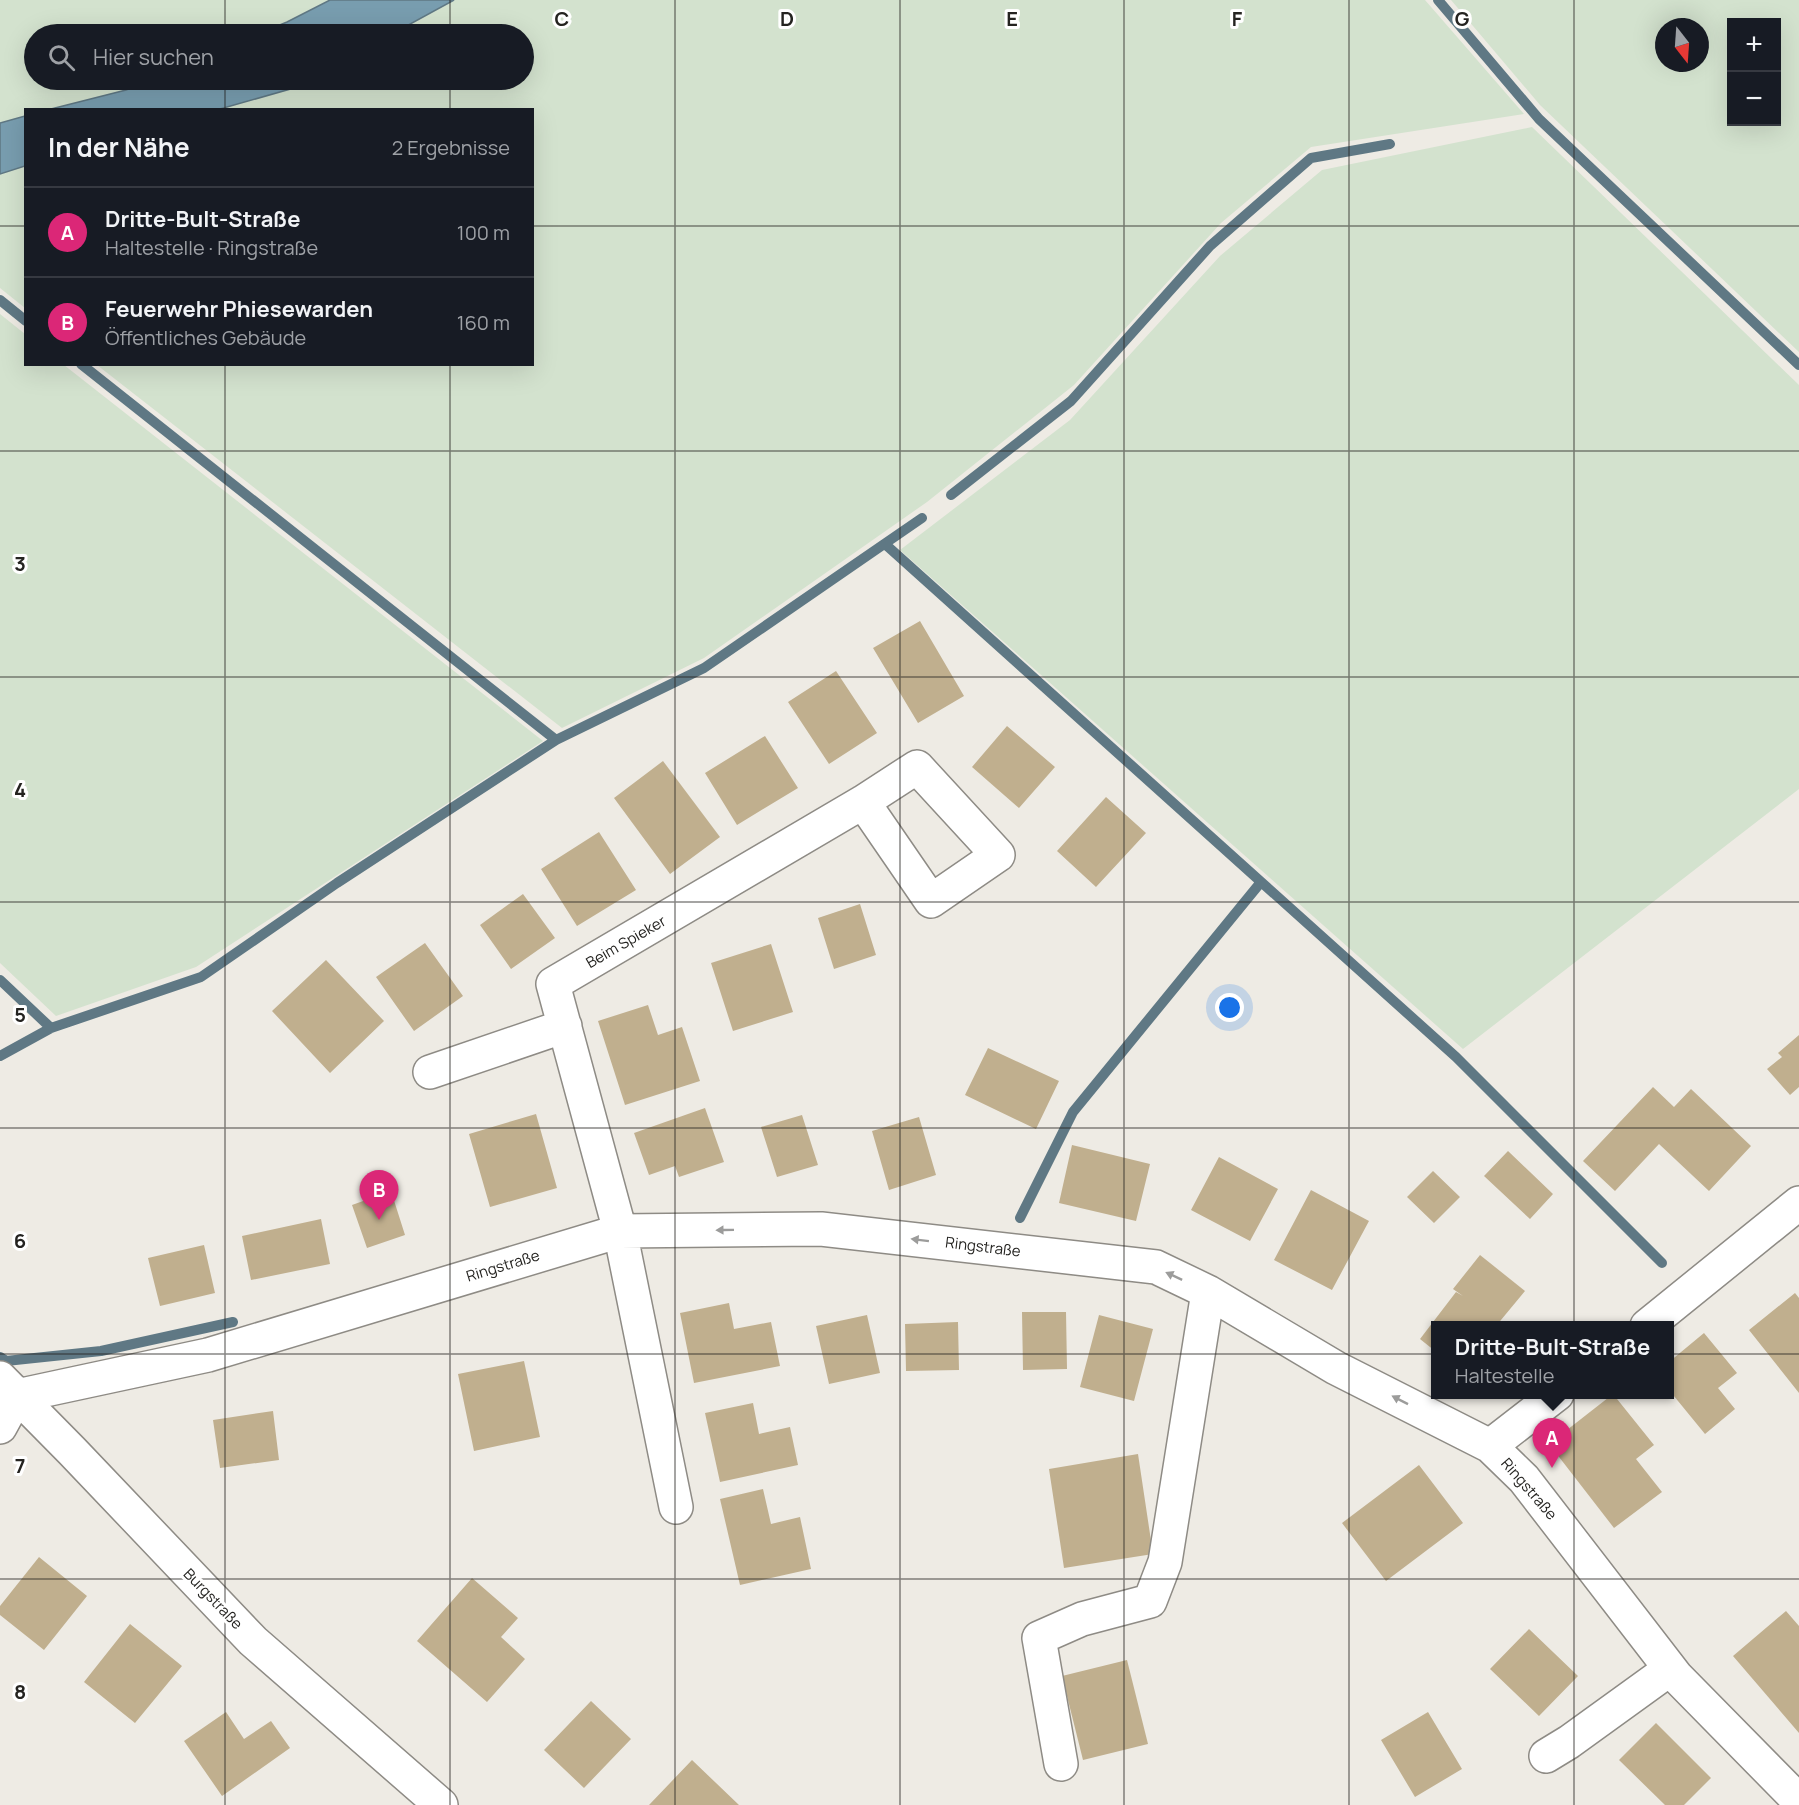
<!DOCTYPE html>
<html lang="de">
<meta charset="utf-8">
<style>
:root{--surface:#171b24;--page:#20242c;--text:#f1f3f6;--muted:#9ea1a6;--line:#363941;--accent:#db2777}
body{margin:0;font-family:Manrope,sans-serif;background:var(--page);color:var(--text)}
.controls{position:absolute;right:18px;top:18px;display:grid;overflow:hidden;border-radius:0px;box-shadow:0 6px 24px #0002}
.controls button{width:54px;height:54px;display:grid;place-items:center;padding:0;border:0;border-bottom:2px solid var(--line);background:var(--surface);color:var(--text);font:30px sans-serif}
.compass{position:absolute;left:1655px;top:18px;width:54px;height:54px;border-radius:50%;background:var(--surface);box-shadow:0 6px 24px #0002;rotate:163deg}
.you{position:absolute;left:1230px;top:1008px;width:21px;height:21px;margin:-15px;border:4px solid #fff;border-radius:50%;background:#1a73e8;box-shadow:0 0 0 9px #1a73e833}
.badge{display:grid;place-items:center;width:39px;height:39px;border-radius:50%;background:var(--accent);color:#fff;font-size:20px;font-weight:700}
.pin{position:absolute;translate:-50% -50px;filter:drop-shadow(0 2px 3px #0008)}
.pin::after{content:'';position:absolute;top:32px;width:21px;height:18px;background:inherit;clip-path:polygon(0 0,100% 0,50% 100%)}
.popup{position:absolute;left:1431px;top:1321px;width:243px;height:78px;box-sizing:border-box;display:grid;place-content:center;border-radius:0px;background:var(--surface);filter:drop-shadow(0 2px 4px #0005);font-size:20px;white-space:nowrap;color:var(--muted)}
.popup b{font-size:22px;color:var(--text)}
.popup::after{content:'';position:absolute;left:50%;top:100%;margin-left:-12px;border:12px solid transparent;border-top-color:var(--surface)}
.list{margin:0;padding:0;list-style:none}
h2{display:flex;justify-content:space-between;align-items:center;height:78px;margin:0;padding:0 24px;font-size:26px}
h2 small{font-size:20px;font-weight:400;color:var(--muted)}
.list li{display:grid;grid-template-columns:39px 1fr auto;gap:18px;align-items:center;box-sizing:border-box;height:90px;padding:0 24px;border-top:2px solid var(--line)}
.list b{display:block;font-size:22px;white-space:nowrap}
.list p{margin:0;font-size:20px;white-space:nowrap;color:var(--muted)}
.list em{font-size:20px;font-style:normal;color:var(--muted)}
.icon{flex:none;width:33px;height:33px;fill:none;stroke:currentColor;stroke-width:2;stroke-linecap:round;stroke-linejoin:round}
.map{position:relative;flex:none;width:1799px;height:1805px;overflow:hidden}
.search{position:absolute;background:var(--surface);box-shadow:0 6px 24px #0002;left:24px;top:24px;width:510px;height:66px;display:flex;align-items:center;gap:15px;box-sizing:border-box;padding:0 21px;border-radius:33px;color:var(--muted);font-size:22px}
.panel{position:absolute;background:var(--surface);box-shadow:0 6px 24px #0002;left:24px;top:108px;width:510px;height:258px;border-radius:0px}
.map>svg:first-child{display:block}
</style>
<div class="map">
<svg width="1799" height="1805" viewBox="0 0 1799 1805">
<rect width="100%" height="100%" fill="#eeebe4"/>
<path fill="#d3e2ce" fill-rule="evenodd" d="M 0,0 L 330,0 L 287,22 L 258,34 L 34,34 L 34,80 L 151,80 C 112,96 68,109 26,110 L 25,116 L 0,123 Z
M 454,0 L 1425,0 L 1524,114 L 1311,147 L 1221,223 L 1074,385 L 927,502 L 704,658 L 562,728 L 97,365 L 532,364 L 532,110 L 220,109 L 301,86 L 312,80 L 524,80 L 524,34 L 392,34 Z
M 1451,0 L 1799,0 L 1799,352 L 1540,105 ZM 1732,22 L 1776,22 L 1776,122 L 1732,122 ZM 1664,27 L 1700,27 L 1700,63 L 1664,63 Z
M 1532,127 L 1799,385 L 1799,789 L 1463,1049 L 900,550 L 1070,420 L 1220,256 L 1322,170 Z
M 25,166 L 25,308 L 0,288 L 0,174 Z
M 0,314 L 25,334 L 26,364 L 64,365 L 543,741 L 196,967 L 56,1016 L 0,963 Z"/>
<path fill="#789daf" stroke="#5f7884" stroke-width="1.5" d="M 330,0 L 454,0 L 392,34 L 258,34 L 287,22 Z
M 151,80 L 312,80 L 301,86 L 220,109 L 51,109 L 126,90 Z
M 25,116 L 25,166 L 0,174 L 0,123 Z"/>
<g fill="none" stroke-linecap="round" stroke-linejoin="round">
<path stroke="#5f7884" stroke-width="10" d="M 1438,0 L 1539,119 L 1799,365
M 0,300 L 26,321
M 81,364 L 556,740
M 951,495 L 1071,401 L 1210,246 L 1311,158 L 1390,144
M 885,544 L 1456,1057 L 1662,1263
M 0,980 L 51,1028
M 0,1056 L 51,1028 L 201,977 L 337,883 L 556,740 L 704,668 L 922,518
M 1020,1218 L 1073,1112 L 1261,882
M 0,1357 L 6,1361 L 101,1351 L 233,1322"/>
</g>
<path fill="#c0af8e" d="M 920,621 L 964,696 L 918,723 L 873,648 Z
M 836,671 L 877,733 L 829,764 L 788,702 Z
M 1007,726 L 1055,767 L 1019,808 L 972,767 Z
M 765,736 L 798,788 L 737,825 L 705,773 Z
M 663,761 L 720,837 L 670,874 L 614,798 Z
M 1106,797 L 1146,833 L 1096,887 L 1057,851 Z
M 599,832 L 636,890 L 577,926 L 541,869 Z
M 523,894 L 555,938 L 511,969 L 480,925 Z
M 860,904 L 876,955 L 834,969 L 818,918 Z
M 425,943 L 463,996 L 414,1031 L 376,977 Z
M 771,944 L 793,1012 L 733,1031 L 711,963 Z
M 326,960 L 384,1021 L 330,1073 L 272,1011 Z
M 648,1005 L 658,1035 L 682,1027 L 700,1081 L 625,1105 L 598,1021 Z
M 1799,1035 L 1799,1087 L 1790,1095 L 1767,1069 L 1782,1057 L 1778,1053 Z
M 988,1048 L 1059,1081 L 1036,1129 L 965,1095 Z
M 1653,1087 L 1674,1107 L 1691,1089 L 1751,1146 L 1709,1191 L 1659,1144 L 1615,1191 L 1583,1161 Z
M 705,1108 L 724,1162 L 679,1177 L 675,1166 L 649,1175 L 634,1133 Z
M 536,1114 L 557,1188 L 490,1207 L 469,1134 Z
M 802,1115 L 818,1165 L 777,1177 L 761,1127 Z
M 919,1117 L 936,1175 L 889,1190 L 872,1131 Z
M 1072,1145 L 1150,1164 L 1136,1221 L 1059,1203 Z
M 1508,1151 L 1553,1194 L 1530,1219 L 1484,1176 Z
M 1219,1157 L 1278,1189 L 1250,1241 L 1191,1210 Z
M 1433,1171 L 1460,1197 L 1434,1223 L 1407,1197 Z
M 1311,1190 L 1369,1221 L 1332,1290 L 1274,1260 Z
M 391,1191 L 405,1235 L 367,1248 L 352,1205 Z
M 321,1219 L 330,1264 L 251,1280 L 242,1236 Z
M 204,1245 L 215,1293 L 160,1306 L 148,1258 Z
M 1480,1255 L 1525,1291 L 1496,1326 L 1435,1326 L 1435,1351 L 1420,1339 L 1456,1292 L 1463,1296 L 1453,1289 Z
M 1795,1293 L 1799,1298 L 1799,1393 L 1749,1330 Z
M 729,1303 L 734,1329 L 771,1322 L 780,1366 L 694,1383 L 680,1313 Z
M 1022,1312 L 1066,1312 L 1067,1369 L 1023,1370 Z
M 867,1315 L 880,1373 L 829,1384 L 816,1326 Z
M 1099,1315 L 1153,1329 L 1134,1401 L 1080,1387 Z
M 958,1322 L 959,1370 L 906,1371 L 905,1324 Z
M 1704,1333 L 1737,1373 L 1718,1388 L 1735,1409 L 1705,1434 L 1669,1390 L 1669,1362 Z
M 524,1361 L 540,1437 L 474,1451 L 458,1374 Z
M 1613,1394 L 1654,1445 L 1636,1459 L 1662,1492 L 1614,1528 L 1549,1444 Z
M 753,1403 L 759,1434 L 790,1427 L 798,1465 L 720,1482 L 705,1413 Z
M 273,1411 L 279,1460 L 220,1468 L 213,1420 Z
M 1138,1454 L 1153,1554 L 1064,1568 L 1049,1469 Z
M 1419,1465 L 1463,1523 L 1386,1581 L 1342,1523 Z
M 763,1489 L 771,1524 L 800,1517 L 811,1569 L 740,1585 L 720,1499 Z
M 39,1557 L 87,1596 L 44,1650 L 0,1615 L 0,1606 Z
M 472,1578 L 518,1618 L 501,1637 L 525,1659 L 487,1702 L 417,1641 Z
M 1786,1611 L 1799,1626 L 1799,1733 L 1733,1656 Z
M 130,1624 L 182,1666 L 135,1723 L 84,1682 Z
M 1529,1629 L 1578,1676 L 1539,1716 L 1490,1669 Z
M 1127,1660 L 1148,1744 L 1083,1760 L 1062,1676 Z
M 591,1701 L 631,1739 L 584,1788 L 544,1750 Z
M 226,1712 L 244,1739 L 271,1721 L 290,1748 L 222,1796 L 184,1741 Z
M 1428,1712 L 1462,1769 L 1415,1797 L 1381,1740 Z
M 1656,1723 L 1711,1778 L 1684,1805 L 1665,1805 L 1619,1760 Z
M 692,1760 L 739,1805 L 649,1805 Z"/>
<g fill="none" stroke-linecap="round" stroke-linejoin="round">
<g stroke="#8e8b85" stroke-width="36">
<path id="minor" d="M 430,1072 L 565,1026
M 1647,1326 L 1799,1203
M 0,1378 L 72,1451 L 253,1641 L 441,1805
M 17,1396 L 208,1355 L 620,1231 L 821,1229 L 1156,1267 L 1208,1292 L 1336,1368 L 1490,1446 L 1524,1479 L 1676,1676 L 1799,1801
M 0,1427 L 17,1396
M 1490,1446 L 1557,1394
M 676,1507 L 620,1231 L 553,984 L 863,802 L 917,767 L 998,855 L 931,901 L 863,802
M 1546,1756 L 1569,1742 L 1670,1669
M 1061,1764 L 1039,1638 L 1082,1619 L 1150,1601 L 1165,1562 L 1208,1292"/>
</g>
<use href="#minor" stroke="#fff" stroke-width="33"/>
</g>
<defs><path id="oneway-solid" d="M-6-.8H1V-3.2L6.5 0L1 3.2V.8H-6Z" transform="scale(1.5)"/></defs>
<g fill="#9c9c9b">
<use href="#oneway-solid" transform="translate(725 1230) rotate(179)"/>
<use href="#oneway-solid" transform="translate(920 1240) rotate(-173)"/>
<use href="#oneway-solid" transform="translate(1174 1276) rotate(-155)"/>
<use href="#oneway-solid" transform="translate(1400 1400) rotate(-153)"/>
</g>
<path fill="none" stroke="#242320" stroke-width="1.5" stroke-opacity="0.55" d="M 225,0 L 225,34M 450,0 L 450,34M 675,0 L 675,1805M 900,0 L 900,1805M 1124,0 L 1124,1805M 1349,0 L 1349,1805M 1574,0 L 1574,1805M 225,80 L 225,110M 450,80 L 450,110M 0,226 L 26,226M 532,226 L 1799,226M 225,364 L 225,1805M 450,364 L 450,1805M 0,451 L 1799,451M 0,677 L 1799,677M 0,902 L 1799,902M 0,1128 L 1799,1128M 0,1354 L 1799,1354M 0,1579 L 1799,1579"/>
<g text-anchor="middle" stroke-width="6" stroke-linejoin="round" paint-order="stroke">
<g font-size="15" fill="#242320" stroke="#fff">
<text transform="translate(626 942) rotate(-30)" y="5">Beim Spieker</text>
<text transform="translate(983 1247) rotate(7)" y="5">Ringstraße</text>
<text transform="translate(503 1266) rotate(-17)" y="5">Ringstraße</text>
<text transform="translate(1529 1489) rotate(49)" y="5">Ringstraße</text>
<text transform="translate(213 1599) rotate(46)" y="5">Burgstraße</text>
</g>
</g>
<g font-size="20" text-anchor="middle" font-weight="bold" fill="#242320" stroke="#fff" stroke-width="6" stroke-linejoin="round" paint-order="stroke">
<text x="562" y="26">C</text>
<text x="787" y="26">D</text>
<text x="1012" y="26">E</text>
<text x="1237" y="26">F</text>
<text x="1462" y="26">G</text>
<text x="20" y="571">3</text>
<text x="20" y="797">4</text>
<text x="20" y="1022">5</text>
<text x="20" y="1248">6</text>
<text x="20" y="1473">7</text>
<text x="20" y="1699">8</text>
</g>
</svg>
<div class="controls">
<button>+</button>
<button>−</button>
</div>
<svg class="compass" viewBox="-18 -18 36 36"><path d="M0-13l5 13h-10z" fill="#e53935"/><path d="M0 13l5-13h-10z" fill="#9ea1a6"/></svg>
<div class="you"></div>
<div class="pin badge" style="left:1552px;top:1468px">A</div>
<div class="popup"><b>Dritte-Bult-Straße</b>Haltestelle</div>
<div class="pin badge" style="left:379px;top:1220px">B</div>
<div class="search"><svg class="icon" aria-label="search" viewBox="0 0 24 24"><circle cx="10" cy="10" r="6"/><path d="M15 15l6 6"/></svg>Hier suchen</div>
<section class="panel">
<h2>In der Nähe<small>2 Ergebnisse</small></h2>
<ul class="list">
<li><span class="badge">A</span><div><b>Dritte-Bult-Straße</b><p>Haltestelle · Ringstraße</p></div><em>100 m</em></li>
<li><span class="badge">B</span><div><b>Feuerwehr Phiesewarden</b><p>Öffentliches Gebäude</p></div><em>160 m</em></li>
</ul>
</section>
</div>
